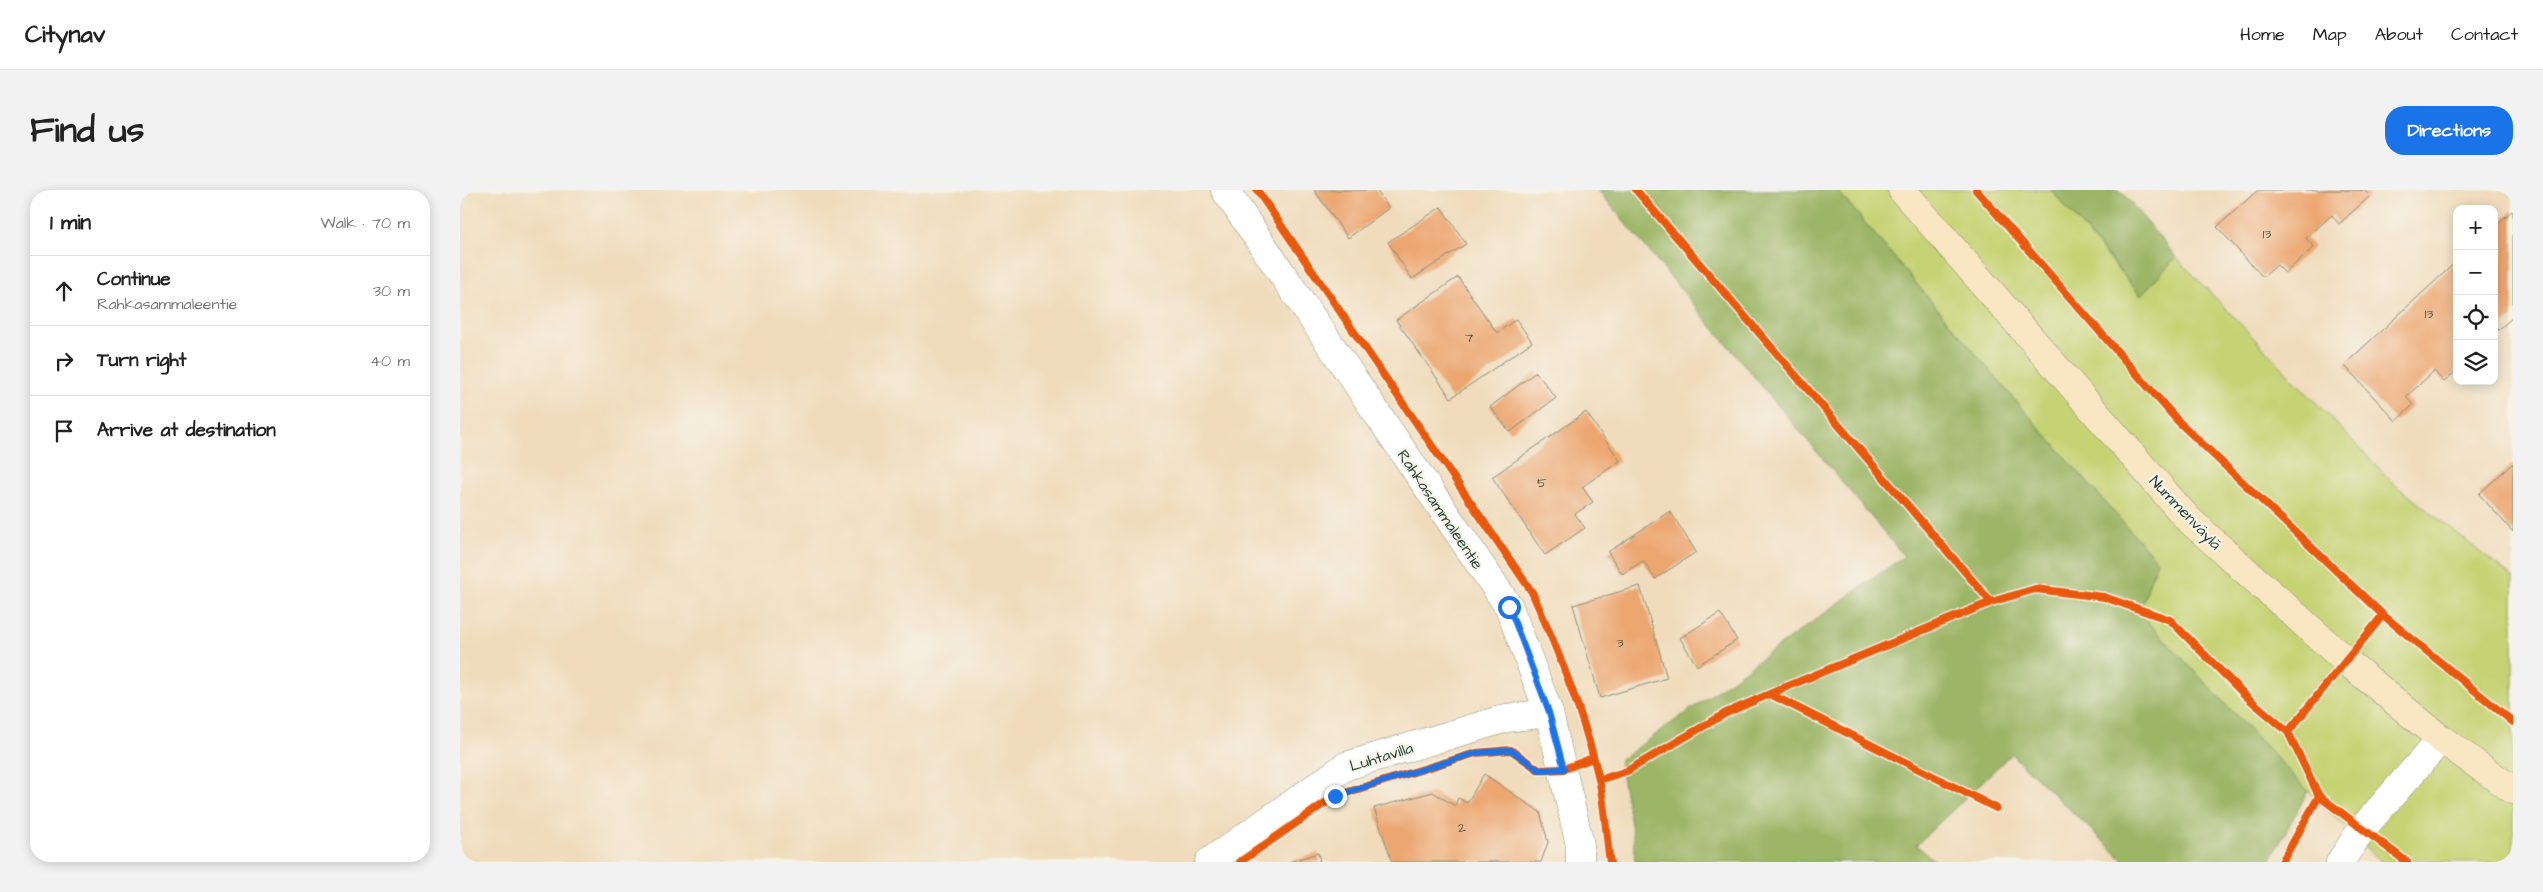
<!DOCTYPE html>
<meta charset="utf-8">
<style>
:root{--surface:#fff;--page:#f2f2f2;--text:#222;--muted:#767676;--line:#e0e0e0;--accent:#1a73e8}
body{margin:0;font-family:"Architects Daughter",sans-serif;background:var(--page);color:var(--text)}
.controls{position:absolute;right:15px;top:15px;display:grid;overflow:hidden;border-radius:10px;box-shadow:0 2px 12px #0003}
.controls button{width:45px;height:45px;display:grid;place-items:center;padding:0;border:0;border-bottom:1px solid var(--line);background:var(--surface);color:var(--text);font:25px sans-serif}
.stop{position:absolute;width:15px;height:15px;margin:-11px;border:4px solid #1a73e8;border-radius:50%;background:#fff}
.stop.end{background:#1a73e8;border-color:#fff;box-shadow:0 1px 5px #0008}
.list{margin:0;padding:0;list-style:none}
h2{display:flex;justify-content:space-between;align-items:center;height:65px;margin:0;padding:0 20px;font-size:21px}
h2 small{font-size:16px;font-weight:400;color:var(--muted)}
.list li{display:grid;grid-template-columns:32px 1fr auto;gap:15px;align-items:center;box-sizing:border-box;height:70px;padding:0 20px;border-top:1px solid var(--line)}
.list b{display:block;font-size:19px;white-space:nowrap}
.list p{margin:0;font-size:16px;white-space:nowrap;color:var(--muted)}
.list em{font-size:16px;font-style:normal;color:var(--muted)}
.icon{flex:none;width:28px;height:28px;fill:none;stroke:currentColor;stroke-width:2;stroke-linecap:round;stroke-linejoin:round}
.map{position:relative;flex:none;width:2053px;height:672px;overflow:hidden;border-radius:20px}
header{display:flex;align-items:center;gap:30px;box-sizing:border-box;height:70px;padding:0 25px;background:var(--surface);border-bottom:1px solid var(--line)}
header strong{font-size:24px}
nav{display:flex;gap:28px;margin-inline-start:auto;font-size:18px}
.intro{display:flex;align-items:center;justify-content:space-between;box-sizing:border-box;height:120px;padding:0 30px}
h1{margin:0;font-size:35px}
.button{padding:12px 22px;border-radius:20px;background:var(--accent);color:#fff;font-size:18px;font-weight:700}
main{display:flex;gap:30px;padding:0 30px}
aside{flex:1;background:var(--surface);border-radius:20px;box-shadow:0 2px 12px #0003}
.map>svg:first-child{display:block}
</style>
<header>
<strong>Citynav</strong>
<nav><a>Home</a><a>Map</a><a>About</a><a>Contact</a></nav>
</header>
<div class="intro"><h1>Find us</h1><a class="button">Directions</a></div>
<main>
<aside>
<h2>1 min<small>Walk · 70 m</small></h2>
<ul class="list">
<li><svg class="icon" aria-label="ahead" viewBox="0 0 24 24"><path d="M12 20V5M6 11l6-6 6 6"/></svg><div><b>Continue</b><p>Rahkasammaleentie</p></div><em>30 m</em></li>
<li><svg class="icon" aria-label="right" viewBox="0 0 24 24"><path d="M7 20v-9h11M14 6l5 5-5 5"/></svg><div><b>Turn right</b></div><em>40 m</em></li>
<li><svg class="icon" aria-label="arrive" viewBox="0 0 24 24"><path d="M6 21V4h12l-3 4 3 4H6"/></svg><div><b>Arrive at destination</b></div></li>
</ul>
</aside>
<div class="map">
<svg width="2053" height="672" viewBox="0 0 2053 672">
<rect width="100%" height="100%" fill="#f7f3e8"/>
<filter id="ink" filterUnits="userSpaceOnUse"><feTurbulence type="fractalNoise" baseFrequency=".02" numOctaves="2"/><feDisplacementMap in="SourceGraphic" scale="10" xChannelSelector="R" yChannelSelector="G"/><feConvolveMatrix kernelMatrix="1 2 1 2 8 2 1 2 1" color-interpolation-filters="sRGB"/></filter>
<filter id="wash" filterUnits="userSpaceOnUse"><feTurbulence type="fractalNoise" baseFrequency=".0096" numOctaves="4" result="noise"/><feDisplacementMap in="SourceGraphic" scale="20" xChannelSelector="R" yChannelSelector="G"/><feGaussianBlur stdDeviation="1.12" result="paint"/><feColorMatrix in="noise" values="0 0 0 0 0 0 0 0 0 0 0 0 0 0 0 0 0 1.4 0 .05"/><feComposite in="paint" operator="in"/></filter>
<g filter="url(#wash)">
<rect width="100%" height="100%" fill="#f0dcbc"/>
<path fill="#c6d375" stroke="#728854" d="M 1377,0 L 1591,0 L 1680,105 L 1716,67 L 1934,294 L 2053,388 L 2053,672 L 1922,672 L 1848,601 L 1679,423 L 1696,371 L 1553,208 Z"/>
<path fill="#9cb566" stroke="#5e794d" d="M 1138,0 L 1377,0 L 1553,208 L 1697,371 L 1679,423 L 1848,601 L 1809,672 L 1665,672 L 1551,564 L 1456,655 L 1476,672 L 1175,672 L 1173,645 L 1159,571 L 1444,366 Z
M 1591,0 L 1660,0 L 1716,67 L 1681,105 Z"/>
<g id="blocks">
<path fill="#eca66f" d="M 854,0 L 916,0 L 929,18 L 888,48 Z
M 1798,0 L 1904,0 L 1910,6 L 1879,34 L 1872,25 L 1846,48 L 1854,57 L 1825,83 L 1817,75 L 1803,87 L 1757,37 Z
M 981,17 L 1006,54 L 952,89 L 928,52 Z
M 2053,20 L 2053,127 L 2038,140 L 2034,136 L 2034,37 Z
M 1997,71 L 1997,180 L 1984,192 L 1974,181 L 1946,207 L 1953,215 L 1936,231 L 1884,175 Z
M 998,87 L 1037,143 L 1056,129 L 1072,152 L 991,208 L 936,130 Z
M 1076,182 L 1096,208 L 1050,242 L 1030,217 Z
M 1126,222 L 1160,271 L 1122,297 L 1133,312 L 1115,324 L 1125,338 L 1085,365 L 1032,287 Z
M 2053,273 L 2053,342 L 2019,304 Z
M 1210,321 L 1236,362 L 1195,389 L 1183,371 L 1162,384 L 1148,362 Z
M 1180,396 L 1207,488 L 1140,508 L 1113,415 Z
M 1260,423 L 1277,450 L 1237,476 L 1220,448 Z
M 1024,584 L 1080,622 L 1088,652 L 1081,672 L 932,672 L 914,618 L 973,602 L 995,616 L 998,608 L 1007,613 Z
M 858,663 L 860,672 L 829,672 Z"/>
</g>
</g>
<g filter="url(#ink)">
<use href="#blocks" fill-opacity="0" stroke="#888c78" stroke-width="1"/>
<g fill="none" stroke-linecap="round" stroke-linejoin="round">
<g stroke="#888c78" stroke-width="29">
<path id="street" d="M 765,0 L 1049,417 L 1089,523 L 1120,655 L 1120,672
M 749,672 L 886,576 L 1047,528 L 1089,523
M 1880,672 L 1902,639 L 1981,549"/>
</g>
<g stroke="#888c78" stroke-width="29">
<path id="secondary" d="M 1442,0 L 1727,328 L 1886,471 L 1981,549 L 2053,600"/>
</g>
<use href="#street" stroke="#fff" stroke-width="28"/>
<use href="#secondary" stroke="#f9e7c3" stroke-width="28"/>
<g stroke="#f7f3e8" stroke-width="11">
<path id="cycleway" d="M 797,0 L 1072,402 C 1099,462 1124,525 1139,589 C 1145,616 1146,645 1150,672
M 1176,0 L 1531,412
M 1516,0 L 1718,231 L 1923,425 L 2053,532
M 1923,425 L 1828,542 L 1859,606 L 1947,672
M 1310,504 L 1536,618
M 1139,590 L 1167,581 L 1266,523 L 1326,497 L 1531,412 L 1575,399 L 1644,407 L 1710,430 L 1787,507 L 1828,542
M 780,672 L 875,606 L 1016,563 L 1051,560 L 1079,580 L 1104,579 L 1133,568
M 1822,672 L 1859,606"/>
</g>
<use href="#cycleway" stroke="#e8590c" stroke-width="8"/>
</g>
</g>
<g fill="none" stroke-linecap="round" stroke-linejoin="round" filter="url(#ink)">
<path stroke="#1a73e8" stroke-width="6" d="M 875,606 L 1016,563 L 1051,560 L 1079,580 L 1104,579 L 1089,522 L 1049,417"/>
</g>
<g text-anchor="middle" stroke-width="4.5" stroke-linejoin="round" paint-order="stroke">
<g font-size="14" fill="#525743">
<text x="1807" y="48">13</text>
<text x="1969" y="128">13</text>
<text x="1009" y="152">7</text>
<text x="1082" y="297">5</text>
<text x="1160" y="457">3</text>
<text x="1002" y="642">2</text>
</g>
<g font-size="16" fill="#1f3d34" stroke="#f7f3e8">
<text transform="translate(981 319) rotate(56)" y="6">Rahkasammaleentie</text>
<text transform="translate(1726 322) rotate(46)" y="6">Nummenväylä</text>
<text transform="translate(921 566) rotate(-17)" y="6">Luhtavilla</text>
</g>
</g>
</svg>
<div class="controls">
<button>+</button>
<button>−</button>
<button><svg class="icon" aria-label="locate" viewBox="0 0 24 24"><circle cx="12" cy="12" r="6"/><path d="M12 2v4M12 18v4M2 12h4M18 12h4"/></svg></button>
<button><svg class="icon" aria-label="layers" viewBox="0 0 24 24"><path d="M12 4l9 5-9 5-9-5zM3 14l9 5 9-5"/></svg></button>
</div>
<div class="stop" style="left:1049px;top:417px"></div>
<div class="stop end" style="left:875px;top:606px"></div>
</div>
</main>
